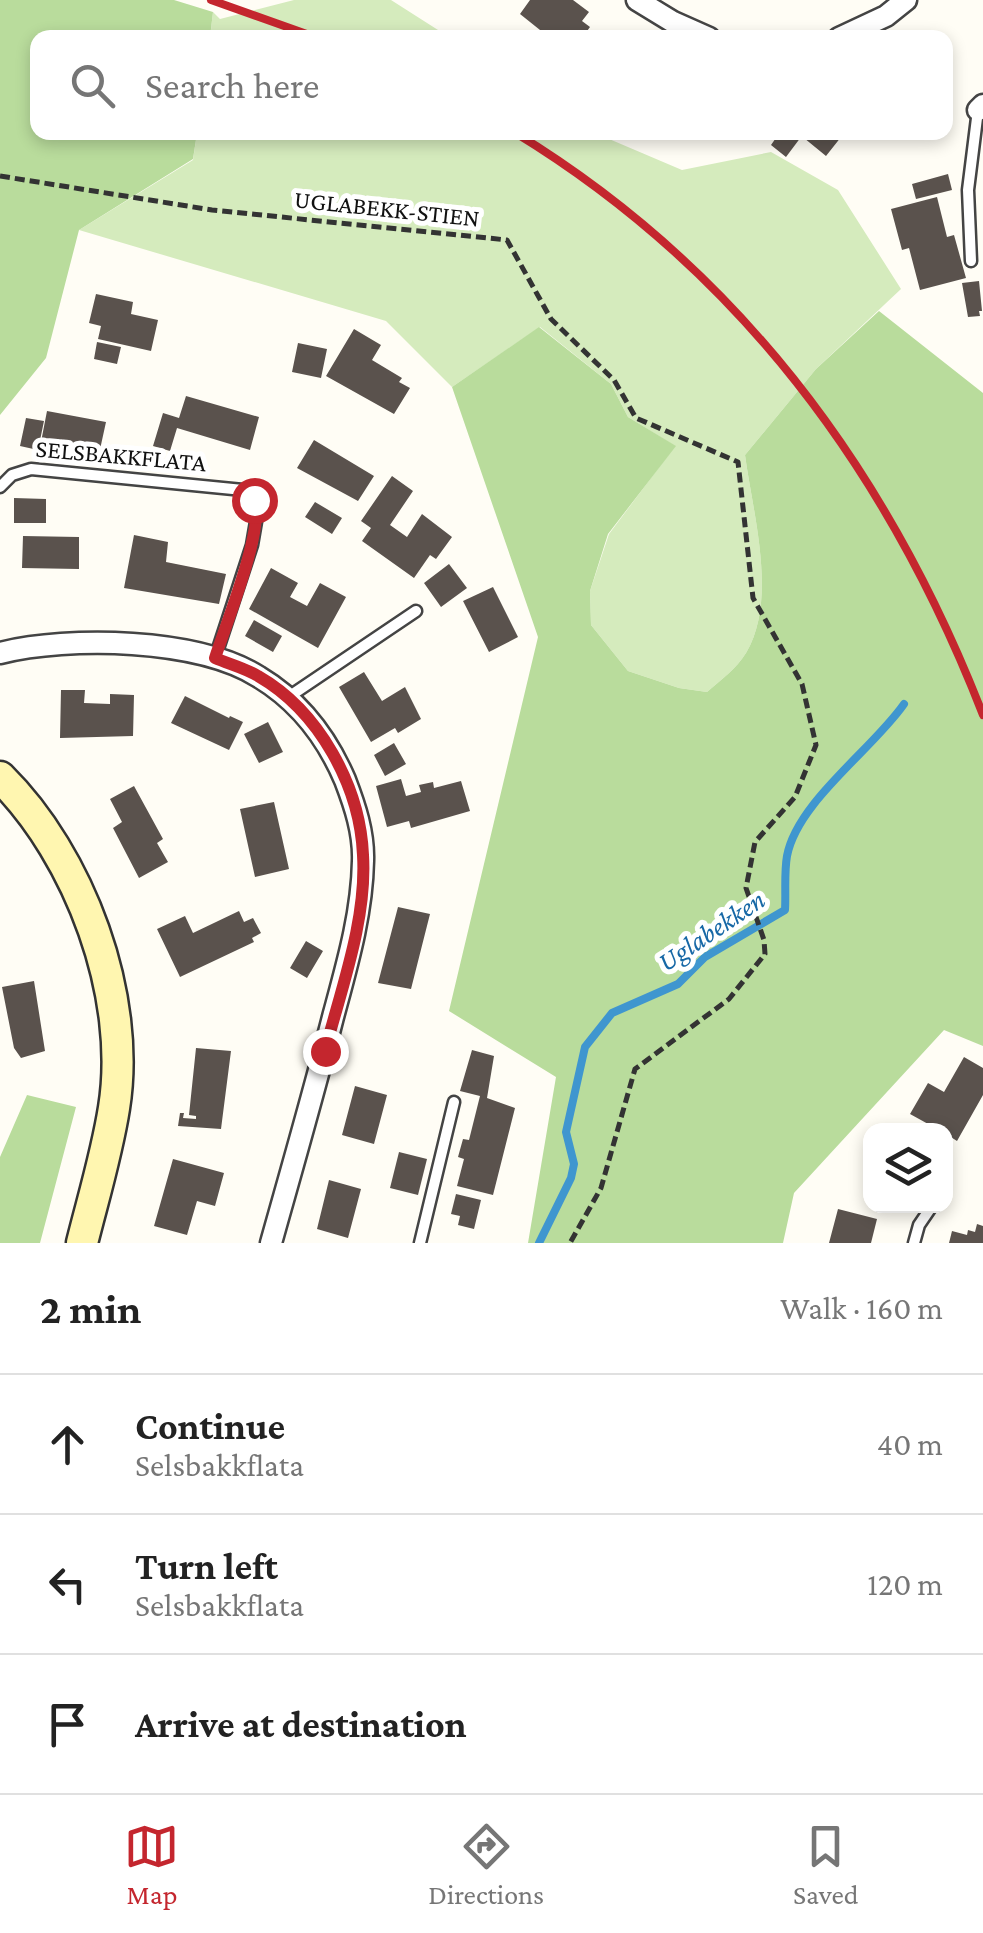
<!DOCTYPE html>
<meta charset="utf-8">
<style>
:root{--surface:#fff;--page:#f6f6f6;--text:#222;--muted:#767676;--line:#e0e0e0;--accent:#c4262e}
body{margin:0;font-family:"Crimson Pro",serif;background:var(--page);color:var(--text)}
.controls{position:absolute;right:30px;bottom:30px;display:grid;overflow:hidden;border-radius:20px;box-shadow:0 5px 15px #0003}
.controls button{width:90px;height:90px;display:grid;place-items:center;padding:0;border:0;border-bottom:2px solid var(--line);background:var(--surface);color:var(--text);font:50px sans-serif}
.stop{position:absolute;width:30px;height:30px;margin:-22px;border:8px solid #c4262e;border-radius:50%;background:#fff}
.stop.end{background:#c4262e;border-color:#fff;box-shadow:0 2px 10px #0008}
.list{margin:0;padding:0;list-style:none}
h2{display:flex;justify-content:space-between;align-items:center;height:130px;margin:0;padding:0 40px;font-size:42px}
h2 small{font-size:32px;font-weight:400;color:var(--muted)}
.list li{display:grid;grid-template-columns:65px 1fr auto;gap:30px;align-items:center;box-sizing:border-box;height:140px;padding:0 40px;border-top:2px solid var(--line)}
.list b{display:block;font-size:38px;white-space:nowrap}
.list p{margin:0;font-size:32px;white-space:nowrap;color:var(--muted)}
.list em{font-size:32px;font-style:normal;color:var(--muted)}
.icon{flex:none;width:55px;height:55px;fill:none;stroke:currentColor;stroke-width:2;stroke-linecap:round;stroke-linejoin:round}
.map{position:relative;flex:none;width:983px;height:1243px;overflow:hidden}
.search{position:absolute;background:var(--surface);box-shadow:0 5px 15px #0003;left:30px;right:30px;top:30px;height:110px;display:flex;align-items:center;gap:25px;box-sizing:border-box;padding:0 35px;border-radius:20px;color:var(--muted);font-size:38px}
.sheet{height:550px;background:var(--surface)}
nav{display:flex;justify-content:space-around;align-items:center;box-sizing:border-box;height:140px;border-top:2px solid var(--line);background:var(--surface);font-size:28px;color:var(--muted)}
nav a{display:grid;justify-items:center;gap:5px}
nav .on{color:var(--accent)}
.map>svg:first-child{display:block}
</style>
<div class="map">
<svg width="983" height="1243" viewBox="0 0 983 1243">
<rect width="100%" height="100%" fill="#fffdf5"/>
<path fill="#d5ebbd" d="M 294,0 L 391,0 L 449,37 L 210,38 L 213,12 L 220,19 Z
M 197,133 L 595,133 L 682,170 L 771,152 L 838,190 L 901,289 L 816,369 L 745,455 C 753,515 778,599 746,653 C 736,669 721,680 707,692 L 679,688 L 628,671 L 591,625 L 590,591 L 609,534 L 675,446 L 628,417 L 611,384 L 540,327 L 452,387 L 386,321 L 79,230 L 193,160 Z"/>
<path fill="#b9dc9c" d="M 0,0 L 174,0 L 213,12 L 210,37 L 38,38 L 38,132 L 197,133 L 193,159 L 79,230 L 46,358 L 0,415 Z
M 879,311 L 983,393 L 983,1046 L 944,1030 L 794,1193 L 783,1243 L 528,1243 L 556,1077 L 449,1011 L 538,637 L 452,387 L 539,327 L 611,384 L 628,417 L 676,446 L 608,534 L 590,591 L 591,625 L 628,671 L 679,688 L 707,692 C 721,680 736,669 746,653 C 778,599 753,515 745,455 L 816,369 Z
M 27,1095 L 76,1107 L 40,1243 L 0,1243 L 0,1157 Z"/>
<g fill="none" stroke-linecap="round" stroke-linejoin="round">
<path stroke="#3f96cf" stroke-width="8" d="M 539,1243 L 571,1178 L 574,1164 L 566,1132 L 585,1047 L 612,1013 L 678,984 L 705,957 L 785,910 C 786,893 784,873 787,856 C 797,802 873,749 904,704"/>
</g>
<path fill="#5a524d" d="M 530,0 L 573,0 L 589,12 L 582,21 L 590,27 L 582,38 L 550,38 L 520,14 Z
M 780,132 L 794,132 L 801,137 L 786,157 L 771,145 Z
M 809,132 L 845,132 L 826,156 L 804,138 Z
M 948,174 L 952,190 L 916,199 L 912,184 Z
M 937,197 L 947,237 L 954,235 L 966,278 L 920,290 L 909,248 L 902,250 L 891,209 Z
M 979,281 L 982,311 L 979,311 L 980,316 L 968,317 L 962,283 Z
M 96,294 L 133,302 L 131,314 L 158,320 L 151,351 L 98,339 L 101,326 L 89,323 Z
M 354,329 L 381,345 L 372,360 L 402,378 L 399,382 L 410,388 L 394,414 L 326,376 Z
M 97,342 L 121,347 L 117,364 L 94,359 Z
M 298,343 L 327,349 L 321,378 L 292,372 Z
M 186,396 L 259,417 L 250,450 L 177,428 L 170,451 L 153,446 L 163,413 L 179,418 Z
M 47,411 L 106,422 L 99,454 L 41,442 Z
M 26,418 L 44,421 L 38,450 L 20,446 Z
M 314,440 L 374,476 L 358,501 L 297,468 Z
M 392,476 L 413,491 L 390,525 L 407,537 L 422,514 L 452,537 L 436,559 L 430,555 L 414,578 L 362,541 L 371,528 L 361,521 Z
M 14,498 L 46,499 L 46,523 L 14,523 Z
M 315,502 L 342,518 L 332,534 L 305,517 Z
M 134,535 L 168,542 L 166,562 L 226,574 L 219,604 L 124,588 Z
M 23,536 L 79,537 L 79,569 L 22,568 Z
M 449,564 L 467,588 L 441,607 L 424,583 Z
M 271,568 L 298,583 L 290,597 L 307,606 L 320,583 L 346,597 L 318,648 L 249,609 Z
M 493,587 L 518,637 L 489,652 L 463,601 Z
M 254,620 L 282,636 L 273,652 L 245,636 Z
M 364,672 L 382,701 L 405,687 L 421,719 L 398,733 L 395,728 L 371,742 L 339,687 Z
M 61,690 L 85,690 L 84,703 L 110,704 L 110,694 L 134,695 L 133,736 L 60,738 Z
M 185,696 L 229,718 L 230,716 L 243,722 L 229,750 L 171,723 Z
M 268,722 L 283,752 L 259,763 L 244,734 Z
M 394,743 L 406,764 L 385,776 L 374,755 Z
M 401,779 L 406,796 L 421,792 L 419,785 L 433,782 L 434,788 L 461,781 L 470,811 L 411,828 L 409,821 L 387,827 L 376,786 Z
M 134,786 L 163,839 L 157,843 L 168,862 L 139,878 L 113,828 L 122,822 L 110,799 Z
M 274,802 L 289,869 L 255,877 L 240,809 Z
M 398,907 L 430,914 L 411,989 L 378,983 Z
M 239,911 L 244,922 L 253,918 L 261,933 L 252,938 L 254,942 L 180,977 L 157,929 L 185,916 L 193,933 Z
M 306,941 L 323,951 L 307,978 L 290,968 Z
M 34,981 L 45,1051 L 21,1058 L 14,1048 L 2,987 Z
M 196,1048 L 231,1051 L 221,1129 L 178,1126 L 180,1113 L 184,1113 L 183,1118 L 196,1119 L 196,1116 L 189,1115 Z
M 472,1050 L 494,1056 L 487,1098 L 515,1108 L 493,1195 L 457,1186 L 464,1159 L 458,1157 L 463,1139 L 469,1140 L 480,1096 L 460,1091 Z
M 964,1057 L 983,1068 L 983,1095 L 957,1141 L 946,1134 L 946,1130 L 939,1130 L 910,1114 L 928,1083 L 944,1092 Z
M 355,1086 L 387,1095 L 374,1144 L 342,1135 Z
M 399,1152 L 427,1159 L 418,1195 L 390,1188 Z
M 173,1159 L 224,1173 L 215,1206 L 197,1201 L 187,1235 L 154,1226 Z
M 329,1180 L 361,1189 L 348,1238 L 317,1229 Z
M 456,1194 L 481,1200 L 474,1229 L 458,1225 L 460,1216 L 451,1214 Z
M 838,1209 L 877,1219 L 871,1243 L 829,1243 Z
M 977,1224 L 983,1226 L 983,1243 L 949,1243 L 952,1231 L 967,1235 L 968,1230 L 975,1232 Z"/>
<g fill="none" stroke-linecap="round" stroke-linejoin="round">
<g stroke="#444" stroke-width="15">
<path id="lane" d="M 971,261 L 968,190 L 978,110
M 0,487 L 12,475 L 31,469 L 243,490 L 258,510 L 252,545 L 215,658
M 287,698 L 416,611
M 420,1243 L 454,1102
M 914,1243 L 919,1225 L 932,1206"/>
</g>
<g stroke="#444" stroke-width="25">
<path id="street" d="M 637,0 L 673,22 L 709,38
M 839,38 L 886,16 L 906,0
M 978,110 L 983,105
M 0,653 C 69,636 198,638 259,677 C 299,701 327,738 345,780 C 355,806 364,833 363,861 C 362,914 347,965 333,1017 C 314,1092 292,1168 271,1243"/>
</g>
<g stroke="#333" stroke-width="35">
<path id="secondary" d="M 0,777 C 80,856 132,996 114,1108 C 107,1153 93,1199 82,1243"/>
</g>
<path stroke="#333" stroke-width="5" stroke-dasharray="10 5" stroke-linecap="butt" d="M 0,176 L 212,210 L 507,240 L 551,319 L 614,380 L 636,418 L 738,462 L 753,598 L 802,684 L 816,745 L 795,797 L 755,842 L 746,888 L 764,940 L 765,954 L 729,999 L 635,1069 L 601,1188 L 570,1243"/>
<use href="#lane" stroke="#fff" stroke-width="10"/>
<use href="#street" stroke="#fff" stroke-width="20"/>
<use href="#secondary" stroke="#fff6b0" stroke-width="30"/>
<path stroke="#c4262e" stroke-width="8" d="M 211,0 L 318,38
M 514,132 C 739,269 889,473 983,715"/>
</g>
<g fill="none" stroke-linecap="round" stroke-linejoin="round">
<path stroke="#c4262e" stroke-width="12" d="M 254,500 C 266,525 225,627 215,658 C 229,664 245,668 258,676 C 319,711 360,786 363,855 C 367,920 341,989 325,1051"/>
</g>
<g text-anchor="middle" stroke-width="10" stroke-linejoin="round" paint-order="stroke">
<g font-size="25" fill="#111" stroke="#fff">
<text transform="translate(387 208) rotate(6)" y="9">UGLABEKK-STIEN</text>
<text transform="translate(121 455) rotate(5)" y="9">SELSBAKKFLATA</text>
</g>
<g font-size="28" font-style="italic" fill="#1768a6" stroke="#fff">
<text transform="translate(711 930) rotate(-34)" y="10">Uglabekken</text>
</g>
</g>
</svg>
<div class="controls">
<button><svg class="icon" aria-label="layers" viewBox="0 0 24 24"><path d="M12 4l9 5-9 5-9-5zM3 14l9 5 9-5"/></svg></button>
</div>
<div class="stop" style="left:254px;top:500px"></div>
<div class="stop end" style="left:325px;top:1051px"></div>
<div class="search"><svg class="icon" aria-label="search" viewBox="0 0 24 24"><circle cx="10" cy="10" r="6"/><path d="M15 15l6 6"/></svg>Search here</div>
</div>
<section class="sheet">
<h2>2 min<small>Walk · 160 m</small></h2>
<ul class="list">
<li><svg class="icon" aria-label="ahead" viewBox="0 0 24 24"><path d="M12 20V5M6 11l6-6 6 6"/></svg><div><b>Continue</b><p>Selsbakkflata</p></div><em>40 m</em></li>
<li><svg class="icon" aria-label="left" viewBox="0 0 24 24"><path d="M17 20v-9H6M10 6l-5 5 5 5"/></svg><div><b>Turn left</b><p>Selsbakkflata</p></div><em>120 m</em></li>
<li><svg class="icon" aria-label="arrive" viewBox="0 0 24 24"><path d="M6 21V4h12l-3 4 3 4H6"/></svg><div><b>Arrive at destination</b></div></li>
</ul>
</section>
<nav>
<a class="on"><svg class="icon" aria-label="map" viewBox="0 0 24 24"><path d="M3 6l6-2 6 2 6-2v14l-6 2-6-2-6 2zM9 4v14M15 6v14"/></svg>Map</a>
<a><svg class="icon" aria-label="directions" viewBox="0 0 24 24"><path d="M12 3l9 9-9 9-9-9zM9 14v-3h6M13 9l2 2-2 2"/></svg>Directions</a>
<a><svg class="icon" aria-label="saved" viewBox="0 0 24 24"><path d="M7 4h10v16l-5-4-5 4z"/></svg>Saved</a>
</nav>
